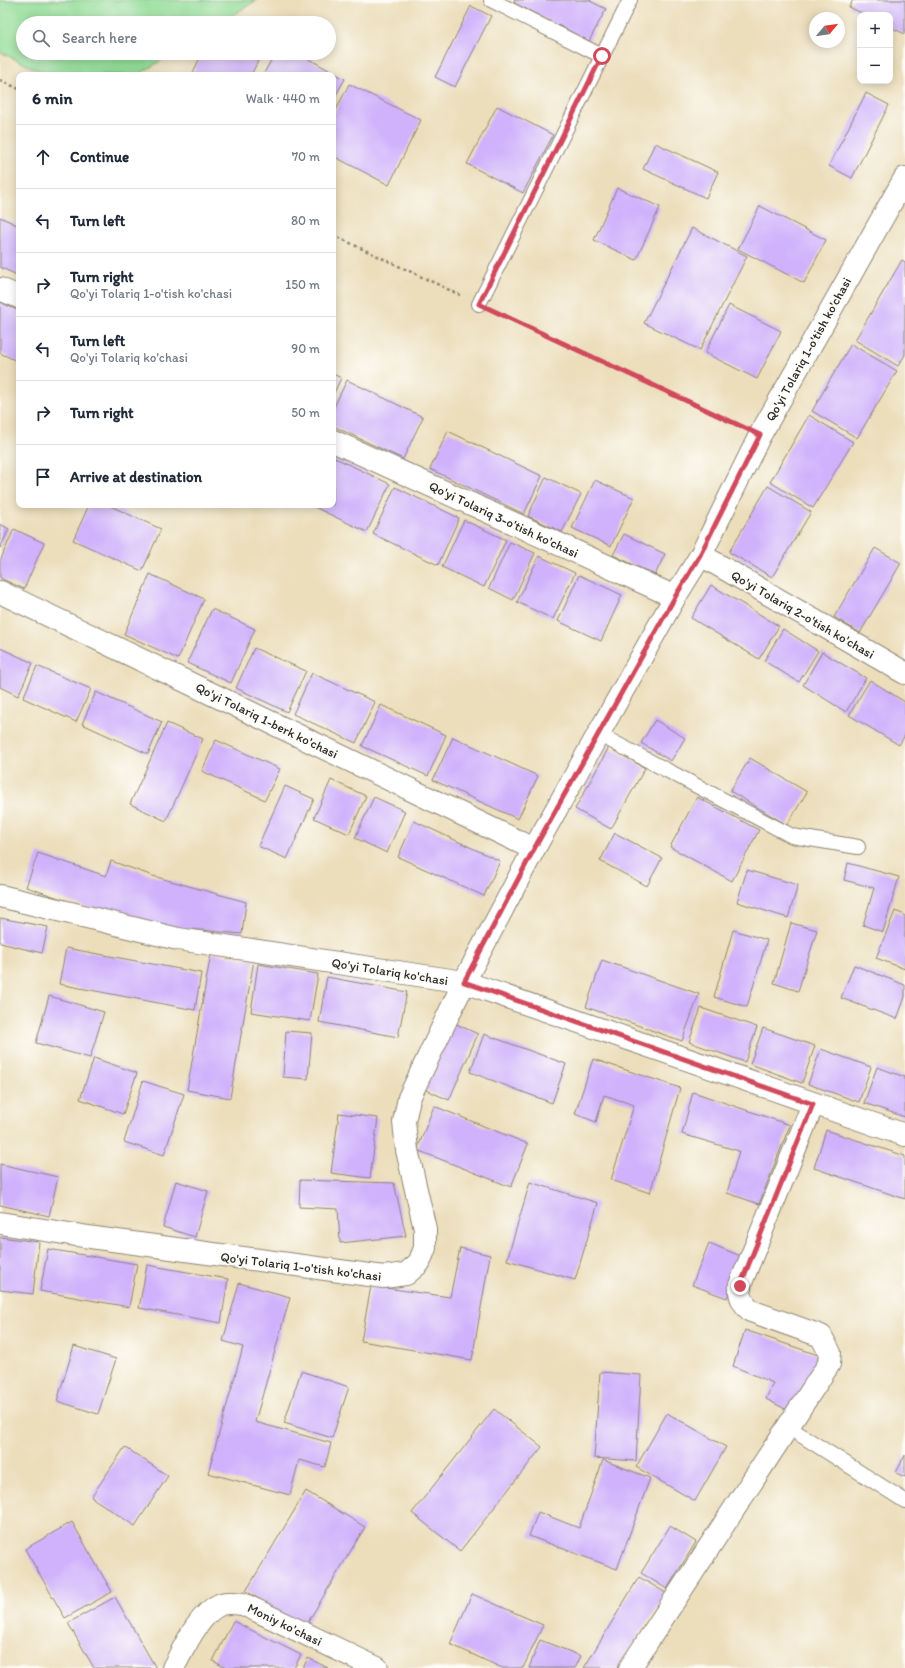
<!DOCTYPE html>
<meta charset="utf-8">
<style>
:root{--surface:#fff;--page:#f6f6f7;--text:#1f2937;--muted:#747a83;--line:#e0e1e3}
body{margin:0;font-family:Itim,sans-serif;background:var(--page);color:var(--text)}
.controls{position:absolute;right:12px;top:12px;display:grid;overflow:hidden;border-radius:8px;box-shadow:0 2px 10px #0003}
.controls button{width:36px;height:36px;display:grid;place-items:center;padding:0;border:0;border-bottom:1px solid var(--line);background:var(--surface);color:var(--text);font:20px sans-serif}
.compass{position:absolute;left:809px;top:12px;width:36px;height:36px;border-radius:50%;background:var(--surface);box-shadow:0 2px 10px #0003;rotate:61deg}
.stop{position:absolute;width:12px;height:12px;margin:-9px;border:3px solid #d1495b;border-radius:50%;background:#fff}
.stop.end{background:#d1495b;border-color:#fff;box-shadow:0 1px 4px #0008}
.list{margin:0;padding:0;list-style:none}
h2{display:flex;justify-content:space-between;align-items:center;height:52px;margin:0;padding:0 16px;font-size:17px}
h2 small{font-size:13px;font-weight:400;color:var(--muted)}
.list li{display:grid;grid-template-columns:26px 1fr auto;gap:12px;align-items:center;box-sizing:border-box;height:64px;padding:0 16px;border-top:1px solid var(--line)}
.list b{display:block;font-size:15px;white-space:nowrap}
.list p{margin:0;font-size:13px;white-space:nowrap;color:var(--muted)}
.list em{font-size:13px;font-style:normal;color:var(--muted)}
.icon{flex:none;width:22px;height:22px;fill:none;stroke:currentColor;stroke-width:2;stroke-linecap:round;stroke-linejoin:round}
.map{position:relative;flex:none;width:905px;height:1668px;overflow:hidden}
.search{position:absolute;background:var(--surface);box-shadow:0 2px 10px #0003;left:16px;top:16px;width:320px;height:44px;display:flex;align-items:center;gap:10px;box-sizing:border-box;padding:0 14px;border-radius:22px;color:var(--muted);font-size:15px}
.panel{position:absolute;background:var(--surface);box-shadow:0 2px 10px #0003;left:16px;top:72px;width:320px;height:436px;border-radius:8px}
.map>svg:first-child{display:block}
</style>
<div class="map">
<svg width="905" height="1668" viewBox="0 0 905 1668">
<rect width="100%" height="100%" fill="#fdfcf7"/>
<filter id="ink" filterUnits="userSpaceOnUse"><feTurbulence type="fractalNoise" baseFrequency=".025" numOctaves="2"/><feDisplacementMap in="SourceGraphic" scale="8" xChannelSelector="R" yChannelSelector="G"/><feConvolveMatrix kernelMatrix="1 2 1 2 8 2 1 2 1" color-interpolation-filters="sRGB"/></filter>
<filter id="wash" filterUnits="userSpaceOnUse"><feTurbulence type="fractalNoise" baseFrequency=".012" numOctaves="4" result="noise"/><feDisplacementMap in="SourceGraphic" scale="16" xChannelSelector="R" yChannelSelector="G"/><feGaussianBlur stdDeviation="0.9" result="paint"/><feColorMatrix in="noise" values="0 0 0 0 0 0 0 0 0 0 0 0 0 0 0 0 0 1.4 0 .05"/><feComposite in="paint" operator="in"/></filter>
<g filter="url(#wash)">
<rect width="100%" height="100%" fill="#ecdebb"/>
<path fill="#93dd98" stroke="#5f8462" d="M 0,0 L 257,0 L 220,23 L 23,23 L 23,53 L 173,53 L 138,75 L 48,75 L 0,52 Z"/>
<g id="blocks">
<path fill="#cfb1fc" d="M 515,0 L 591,0 L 590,1 L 606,9 L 589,41 L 514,3 Z
M 853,0 L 905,0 L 905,34 L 890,27 L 890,15 L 866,15 L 849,7 Z
M 471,6 L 491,16 L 455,87 L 435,77 Z
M 202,53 L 242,53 L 258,61 L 251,75 L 192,75 Z
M 275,53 L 298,53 L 345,79 L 333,100 L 333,75 L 263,75 Z
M 349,84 L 421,120 L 389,185 L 333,156 L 333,116 Z
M 866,93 L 889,105 L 852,178 L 829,166 Z
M 497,106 L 553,135 L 523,193 L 467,164 Z
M 655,143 L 718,172 L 706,198 L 643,169 Z
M 617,188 L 660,207 L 636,260 L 594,240 Z
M 760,206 L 826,240 L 804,283 L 738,249 Z
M 0,217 L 19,226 L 19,276 L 0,267 Z
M 692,228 L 747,256 L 700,350 L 644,323 Z
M 902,260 L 905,262 L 905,355 L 898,366 L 855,340 Z
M 0,302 L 19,311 L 19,362 L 0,353 Z
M 729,305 L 781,331 L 757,379 L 705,353 Z
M 851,344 L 897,371 L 857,438 L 812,411 Z
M 333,374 L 341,378 L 333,395 Z
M 347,380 L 423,417 L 403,459 L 333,426 L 333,409 Z
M 809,415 L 853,442 L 813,508 L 770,482 Z
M 448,431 L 542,476 L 524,514 L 430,469 Z
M 333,457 L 390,484 L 367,532 L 310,505 L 333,505 Z
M 546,477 L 581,494 L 562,532 L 528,516 Z
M 595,480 L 634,498 L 611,546 L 572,528 Z
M 768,486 L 811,512 L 772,577 L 729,552 Z
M 395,487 L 459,518 L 438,565 L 373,534 Z
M 89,505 L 108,505 L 161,529 L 142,571 L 73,540 Z
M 464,520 L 506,540 L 484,587 L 442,567 Z
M 0,524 L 9,529 L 0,548 Z
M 14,529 L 44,543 L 24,589 L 0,578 L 0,561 Z
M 624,534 L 665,554 L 655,575 L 613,555 Z
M 510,542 L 535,553 L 513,600 L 489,588 Z
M 875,548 L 901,563 L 860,633 L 834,617 Z
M 539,556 L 575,573 L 553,619 L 517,602 Z
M 150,574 L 204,599 L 178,659 L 124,634 Z
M 579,575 L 622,595 L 601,641 L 558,621 Z
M 711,585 L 779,626 L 759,659 L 691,618 Z
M 212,609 L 255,629 L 231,683 L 187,663 Z
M 783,629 L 818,651 L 799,682 L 764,661 Z
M 0,648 L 33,663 L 18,696 L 0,687 Z
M 254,648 L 306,671 L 287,712 L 236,688 Z
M 822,652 L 866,678 L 846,712 L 803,685 Z
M 37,666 L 91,689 L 76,722 L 23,698 Z
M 312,673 L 375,702 L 356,743 L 293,714 Z
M 870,680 L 905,702 L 905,735 L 899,745 L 849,715 Z
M 96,692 L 162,722 L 148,754 L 82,724 Z
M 381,705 L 446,735 L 428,776 L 362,746 Z
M 655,720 L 685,738 L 671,761 L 641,743 Z
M 167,723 L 203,739 L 166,821 L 130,804 Z
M 453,737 L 538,776 L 518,819 L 433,780 Z
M 216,740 L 280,769 L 265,800 L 202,771 Z
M 609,747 L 645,768 L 611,829 L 575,809 Z
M 750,758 L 807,792 L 787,825 L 730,791 Z
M 331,780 L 366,796 L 349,834 L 314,818 Z
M 285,786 L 314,799 L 287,859 L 258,846 Z
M 374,797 L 405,811 L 387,853 L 355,838 Z
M 697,797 L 759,830 L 732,881 L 670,847 Z
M 414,821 L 500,861 L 484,896 L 398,857 Z
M 615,833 L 662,858 L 647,886 L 600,861 Z
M 38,853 L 106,876 L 111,861 L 153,876 L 246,902 L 242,934 L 137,924 L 26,887 Z
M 848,863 L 899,877 L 883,932 L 863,925 L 874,888 L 844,880 Z
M 747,870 L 798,885 L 788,918 L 737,902 Z
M 895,911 L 905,915 L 905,969 L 876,958 Z
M 0,918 L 48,927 L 42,953 L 0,943 Z
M 791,923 L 817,930 L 798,991 L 774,983 Z
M 733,930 L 767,940 L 747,1007 L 714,997 Z
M 66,948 L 201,973 L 195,1010 L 59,984 Z
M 211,953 L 254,960 L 230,1098 L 187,1090 Z
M 602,960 L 699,994 L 682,1041 L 586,1007 Z
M 258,964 L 318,974 L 310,1021 L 251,1012 Z
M 854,965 L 905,985 L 905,997 L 897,1019 L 841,998 Z
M 327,977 L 407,992 L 398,1037 L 319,1022 Z
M 49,996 L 104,1012 L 90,1058 L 36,1043 Z
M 701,1008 L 757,1027 L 745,1062 L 689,1042 Z
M 454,1023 L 478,1034 L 449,1100 L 424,1089 Z
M 763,1028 L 815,1046 L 802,1083 L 750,1064 Z
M 286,1031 L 312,1033 L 308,1079 L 283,1077 Z
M 484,1034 L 566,1064 L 552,1103 L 470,1072 Z
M 821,1049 L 871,1067 L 859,1102 L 808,1084 Z
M 94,1058 L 137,1073 L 123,1114 L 80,1099 Z
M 593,1059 L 680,1088 L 650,1193 L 611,1180 L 634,1105 L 604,1095 L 596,1122 L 575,1114 Z
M 877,1067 L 905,1077 L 905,1117 L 864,1103 Z
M 143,1081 L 184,1094 L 164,1155 L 124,1142 Z
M 693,1092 L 790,1125 L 759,1204 L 727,1193 L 739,1151 L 682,1134 Z
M 434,1106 L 528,1144 L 511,1187 L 417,1150 Z
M 339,1113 L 378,1118 L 370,1178 L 331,1173 Z
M 826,1130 L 905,1156 L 905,1199 L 814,1168 Z
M 0,1164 L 58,1177 L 49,1216 L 0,1205 Z
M 300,1180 L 394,1183 L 406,1236 L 340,1243 L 338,1209 L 299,1207 Z
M 176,1181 L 208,1191 L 195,1237 L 163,1227 Z
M 530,1182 L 598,1203 L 575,1280 L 507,1260 Z
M 0,1237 L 39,1242 L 33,1294 L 0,1290 Z
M 709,1243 L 743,1257 L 727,1298 L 692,1285 Z
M 460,1248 L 490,1255 L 472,1360 L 361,1341 L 371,1286 L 450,1297 Z
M 48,1249 L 137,1264 L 129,1307 L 40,1291 Z
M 147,1265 L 228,1279 L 221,1323 L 139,1308 Z
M 239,1283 L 290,1297 L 255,1422 L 331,1443 L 325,1467 L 299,1460 L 290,1495 L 208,1473 L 243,1347 L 223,1341 Z
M 745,1330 L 821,1356 L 789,1411 L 766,1399 L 773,1383 L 733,1366 Z
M 74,1346 L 116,1359 L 98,1414 L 57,1401 Z
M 301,1371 L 349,1387 L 332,1438 L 284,1423 Z
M 600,1372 L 641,1375 L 636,1461 L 594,1458 Z
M 494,1409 L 542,1447 L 460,1551 L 412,1513 Z
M 667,1413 L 726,1447 L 695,1501 L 636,1467 Z
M 125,1447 L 168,1476 L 135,1526 L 91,1497 Z
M 905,1455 L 905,1477 L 896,1473 Z
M 603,1460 L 650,1478 L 617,1569 L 529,1536 L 538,1512 L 579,1528 Z
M 306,1491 L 365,1527 L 305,1627 L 246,1591 Z
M 72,1522 L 112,1592 L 65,1618 L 25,1549 Z
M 670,1526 L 696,1542 L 667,1589 L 641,1573 Z
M 639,1577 L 666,1593 L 618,1668 L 584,1668 Z
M 472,1594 L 543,1625 L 523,1668 L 502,1668 L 450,1644 Z
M 115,1597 L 156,1668 L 94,1668 L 68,1623 Z
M 233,1621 L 301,1655 L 294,1668 L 226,1668 L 213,1661 Z
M 540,1640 L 581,1656 L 575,1668 L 529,1668 Z
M 308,1658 L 328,1668 L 303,1668 Z"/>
</g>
</g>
<g filter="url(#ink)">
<use href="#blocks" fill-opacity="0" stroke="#8c8473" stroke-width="1"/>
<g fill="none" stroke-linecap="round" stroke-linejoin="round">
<g stroke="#8c8473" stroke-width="16">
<path id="lane" d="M 491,0 L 602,56
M 479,304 L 630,0
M 598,734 L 792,836 L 858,847
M 788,1427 L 905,1501"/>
</g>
<g stroke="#8c8473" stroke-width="24">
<path id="street" d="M 0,289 L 19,297
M 333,441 L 675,597
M 701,555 L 905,673
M 0,592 L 534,849
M 0,896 L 178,939 L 464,982 L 905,1135
M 0,1223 L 89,1237 L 384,1277 L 406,1274 L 419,1263 L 425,1248 L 425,1229 L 407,1150 L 404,1122 L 409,1098 L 464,982 L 534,849 L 675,597 L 701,555 L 760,435 L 905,178
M 173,1668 C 184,1648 199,1613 221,1604 C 228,1602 236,1603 243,1604 L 377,1668
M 630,1668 L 829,1364 L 830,1353 L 821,1336 L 751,1311 C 743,1303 739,1297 740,1285 L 813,1104"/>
</g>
<path stroke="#8c8473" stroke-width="2.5" stroke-dasharray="3 3" stroke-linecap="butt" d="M 0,80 L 19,89
M 333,235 L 460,295
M 497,312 L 737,425"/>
<use href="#lane" stroke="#fff" stroke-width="14"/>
<use href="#street" stroke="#fff" stroke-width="22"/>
</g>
</g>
<g fill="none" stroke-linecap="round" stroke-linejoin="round" filter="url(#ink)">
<path stroke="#d1495b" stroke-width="5" d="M 602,56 L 479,304 L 760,435 L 700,555 L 675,597 L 534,849 L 464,982 L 813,1104 L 740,1286"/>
</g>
<g text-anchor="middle" stroke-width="4" stroke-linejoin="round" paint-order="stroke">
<g font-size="13" fill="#2b2b2b" stroke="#fdfcf7">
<text transform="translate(808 349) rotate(-61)" y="5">Qo'yi Tolariq 1-o'tish ko'chasi</text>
<text transform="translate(504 519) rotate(25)" y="5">Qo'yi Tolariq 3-o'tish ko'chasi</text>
<text transform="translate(803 614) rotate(30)" y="5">Qo'yi Tolariq 2-o'tish ko'chasi</text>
<text transform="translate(267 720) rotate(26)" y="5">Qo'yi Tolariq 1-berk ko'chasi</text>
<text transform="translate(390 971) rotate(9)" y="5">Qo'yi Tolariq ko'chasi</text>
<text transform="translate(301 1266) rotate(7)" y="5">Qo'yi Tolariq 1-o'tish ko'chasi</text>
<text transform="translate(285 1624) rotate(26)" y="5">Moniy ko'chasi</text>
</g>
</g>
</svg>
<div class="controls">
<button>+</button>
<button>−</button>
</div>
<svg class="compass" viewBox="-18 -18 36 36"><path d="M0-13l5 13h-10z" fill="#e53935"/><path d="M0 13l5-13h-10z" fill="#747a83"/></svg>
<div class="stop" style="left:602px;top:56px"></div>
<div class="stop end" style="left:740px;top:1286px"></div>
<div class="search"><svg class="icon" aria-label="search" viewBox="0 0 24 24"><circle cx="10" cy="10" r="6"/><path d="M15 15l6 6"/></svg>Search here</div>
<section class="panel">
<h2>6 min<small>Walk · 440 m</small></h2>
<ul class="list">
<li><svg class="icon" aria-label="ahead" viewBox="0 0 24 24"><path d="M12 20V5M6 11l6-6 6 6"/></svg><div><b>Continue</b></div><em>70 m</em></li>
<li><svg class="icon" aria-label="left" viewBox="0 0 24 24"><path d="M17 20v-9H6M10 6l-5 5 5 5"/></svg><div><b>Turn left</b></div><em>80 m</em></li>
<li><svg class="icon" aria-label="right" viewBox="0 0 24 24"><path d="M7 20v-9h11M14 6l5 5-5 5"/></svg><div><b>Turn right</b><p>Qo'yi Tolariq 1-o'tish ko'chasi</p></div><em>150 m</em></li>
<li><svg class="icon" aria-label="left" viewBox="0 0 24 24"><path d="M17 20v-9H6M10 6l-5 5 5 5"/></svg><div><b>Turn left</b><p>Qo'yi Tolariq ko'chasi</p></div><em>90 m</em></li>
<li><svg class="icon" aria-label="right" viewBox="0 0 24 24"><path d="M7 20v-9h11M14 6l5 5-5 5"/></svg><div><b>Turn right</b></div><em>50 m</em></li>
<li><svg class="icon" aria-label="arrive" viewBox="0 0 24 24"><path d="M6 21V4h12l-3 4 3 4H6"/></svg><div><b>Arrive at destination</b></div></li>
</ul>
</section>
</div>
